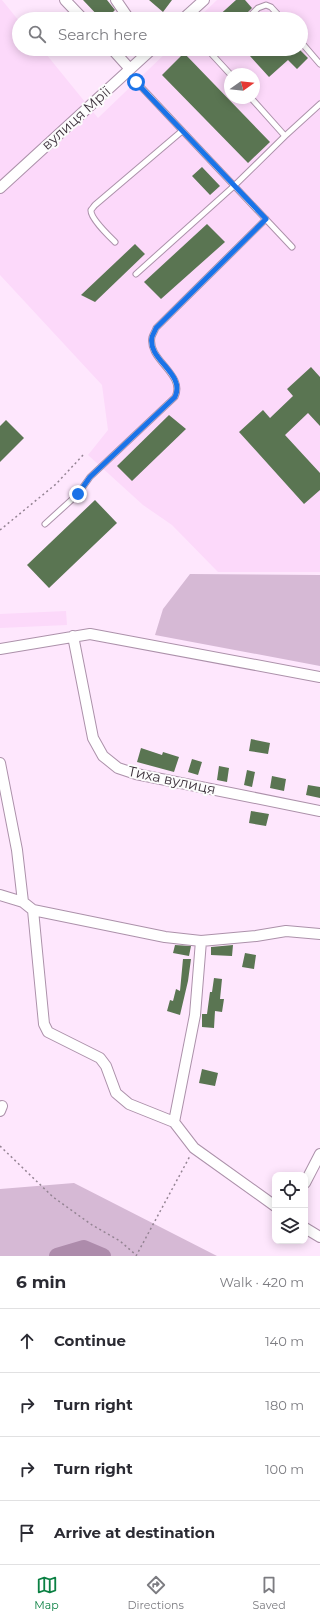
<!DOCTYPE html>
<meta charset="utf-8">
<style>
:root{--surface:#fff;--page:#f2f2f3;--text:#2b2b33;--muted:#7c7c81;--line:#e1e1e2;--accent:#0b8043}
body{margin:0;font-family:Montserrat,sans-serif;background:var(--page);color:var(--text)}
.controls{position:absolute;right:12px;bottom:12px;display:grid;overflow:hidden;border-radius:8px;box-shadow:0 2px 10px #0003}
.controls button{width:36px;height:36px;display:grid;place-items:center;padding:0;border:0;border-bottom:1px solid var(--line);background:var(--surface);color:var(--text);font:20px sans-serif}
.compass{position:absolute;left:224px;top:68px;width:36px;height:36px;border-radius:50%;background:var(--surface);box-shadow:0 2px 10px #0003;rotate:75deg}
.stop{position:absolute;width:12px;height:12px;margin:-9px;border:3px solid #1a73e8;border-radius:50%;background:#fff}
.stop.end{background:#1a73e8;border-color:#fff;box-shadow:0 1px 4px #0008}
.list{margin:0;padding:0;list-style:none}
h2{display:flex;justify-content:space-between;align-items:center;height:52px;margin:0;padding:0 16px;font-size:17px}
h2 small{font-size:13px;font-weight:400;color:var(--muted)}
.list li{display:grid;grid-template-columns:26px 1fr auto;gap:12px;align-items:center;box-sizing:border-box;height:64px;padding:0 16px;border-top:1px solid var(--line)}
.list b{display:block;font-size:15px;white-space:nowrap}
.list em{font-size:13px;font-style:normal;color:var(--muted)}
.icon{flex:none;width:22px;height:22px;fill:none;stroke:currentColor;stroke-width:2;stroke-linecap:round;stroke-linejoin:round}
.map{position:relative;flex:none;width:320px;height:1256px;overflow:hidden}
.search{position:absolute;background:var(--surface);box-shadow:0 2px 10px #0003;left:12px;right:12px;top:12px;height:44px;display:flex;align-items:center;gap:10px;box-sizing:border-box;padding:0 14px;border-radius:22px;color:var(--muted);font-size:15px}
.sheet{height:308px;background:var(--surface)}
nav{display:flex;justify-content:space-around;align-items:center;box-sizing:border-box;height:56px;border-top:1px solid var(--line);background:var(--surface);font-size:11px;color:var(--muted)}
nav a{display:grid;justify-items:center;gap:2px}
nav .on{color:var(--accent)}
.map>svg:first-child{display:block}
</style>
<div class="map">
<svg width="320" height="1256" viewBox="0 0 320 1256">
<rect width="100%" height="100%" fill="#fee7fd"/>
<path fill="#fcd9fa" fill-rule="evenodd" d="M 0,0 L 2,0 L 19,21 L 19,49 L 42,49 L 98,118 L 170,49 L 301,49 L 301,19 L 197,19 L 217,0 L 320,0 L 320,572 L 218,572 L 172,525 L 143,505 L 88,455 L 108,430 L 102,385 L 0,275 ZM 230,74 L 254,74 L 254,98 L 230,98 Z
M 66,611 L 67,625 L 0,628 L 0,614 Z"/>
<path fill="#d6b9d5" d="M 190,574 L 320,575 L 320,666 L 155,635 L 163,609 Z
M 74,1183 L 217,1256 L 0,1256 L 0,1189 Z"/>
<g fill="none" stroke-linecap="round" stroke-linejoin="round">
<path stroke="#ad8bab" stroke-width="16" d="M 57,1256 L 84,1248 L 103,1256"/>
</g>
<path fill="#5a7552" d="M 83,0 L 107,0 L 115,10 L 110,15 L 114,19 L 101,19 Z
M 149,0 L 172,0 L 163,12 Z
M 236,0 L 245,0 L 252,8 L 241,19 L 215,19 Z
M 258,49 L 299,49 L 308,58 L 297,69 L 288,60 L 269,77 L 250,56 Z
M 184,53 L 270,142 L 248,163 L 162,75 Z
M 202,167 L 220,186 L 210,195 L 192,176 Z
M 207,224 L 225,242 L 161,299 L 144,282 Z
M 135,244 L 145,254 L 95,302 L 81,295 Z
M 311,367 L 320,377 L 320,426 L 308,413 L 285,435 L 320,473 L 320,490 L 304,504 L 239,432 L 263,410 L 270,418 L 293,396 L 287,389 Z
M 169,415 L 186,429 L 132,481 L 117,466 Z
M 6,420 L 24,438 L 0,462 L 0,426 Z
M 95,500 L 117,523 L 49,588 L 27,565 Z
M 251,739 L 270,743 L 268,754 L 249,751 Z
M 141,748 L 162,755 L 163,752 L 179,757 L 174,772 L 137,762 Z
M 192,759 L 202,762 L 198,775 L 188,772 Z
M 219,766 L 229,768 L 227,782 L 217,780 Z
M 247,770 L 255,772 L 252,787 L 244,785 Z
M 272,776 L 286,779 L 284,791 L 270,788 Z
M 308,785 L 320,787 L 320,798 L 306,795 Z
M 251,811 L 269,814 L 266,826 L 249,823 Z
M 175,945 L 191,946 L 189,956 L 173,953 Z
M 233,945 L 232,956 L 211,955 L 211,947 Z
M 245,953 L 256,955 L 254,969 L 242,967 Z
M 183,959 L 191,959 L 188,981 L 180,1015 L 167,1011 L 170,1000 L 173,1001 L 176,989 L 180,991 Z
M 214,978 L 222,979 L 220,999 L 224,999 L 222,1012 L 215,1011 L 214,1028 L 202,1027 L 202,1014 L 207,1014 L 210,992 L 212,992 Z
M 202,1069 L 218,1073 L 215,1086 L 199,1083 Z"/>
<g fill="none" stroke-linecap="round" stroke-linejoin="round">
<g stroke="#ac91aa" stroke-width="7">
<path id="lane" d="M 247,19 L 258,8 L 266,5 L 271,7 L 282,19
M 301,42 L 320,64
M 207,49 L 230,74
M 212,54 L 217,49
M 127,72 L 292,247
M 251,98 L 285,136 L 320,104
M 115,242 C 109,236 90,218 91,210 C 92,209 94,206 95,205 L 182,131
M 136,274 L 234,186 L 285,136
M 45,524 L 78,494 L 90,477 L 175,397 C 186,374 147,360 152,337 C 153,334 155,331 156,328 L 266,219"/>
</g>
<g stroke="#ac91aa" stroke-width="12">
<path id="street" d="M 65,0 L 83,19
M 116,0 L 129,19
M 183,19 L 204,0
M 112,49 L 130,69
M 0,188 L 152,49
M 73,636 L 93,738 L 103,756 L 118,768 L 136,774 L 320,811
M 0,649 L 90,634 L 320,677
M 0,763 L 17,850 L 23,902
M 0,895 L 23,902 L 33,910 L 165,937 L 201,941 L 256,936 L 286,931 L 320,934
M 33,910 L 44,1024 L 48,1032 L 100,1058 L 106,1066 L 116,1093 L 129,1104 L 174,1122 L 194,1148 L 275,1206
M 0,1111 L 2,1106
M 174,1122 L 195,1015 L 201,941
M 305,1183 L 320,1154
M 305,1228 L 320,1237"/>
</g>
<path stroke="#948493" stroke-width="1.5" stroke-dasharray="2 3" stroke-linecap="butt" d="M 0,530 L 56,484 L 85,453
M 0,1146 L 53,1197 L 92,1225 L 120,1241 L 136,1255
M 136,1256 L 190,1156"/>
<use href="#lane" stroke="#fff" stroke-width="5"/>
<use href="#street" stroke="#fff" stroke-width="10"/>
</g>
<g fill="none" stroke-linecap="round" stroke-linejoin="round">
<path stroke="#1a73e8" stroke-width="5" d="M 78,494 L 90,477 L 175,397 C 186,373 147,360 152,337 C 153,334 155,331 156,328 L 266,219 L 136,82"/>
</g>
<g text-anchor="middle" stroke-width="4" stroke-linejoin="round" paint-order="stroke">
<g font-size="14" fill="#3d323c" stroke="#fcfcfc">
<text transform="translate(76 118) rotate(-42)" y="5">вулиця Мрії</text>
<text transform="translate(172 780) rotate(12)" y="5">Тиха вулиця</text>
</g>
</g>
</svg>
<div class="controls">
<button><svg class="icon" aria-label="locate" viewBox="0 0 24 24"><circle cx="12" cy="12" r="6"/><path d="M12 2v4M12 18v4M2 12h4M18 12h4"/></svg></button>
<button><svg class="icon" aria-label="layers" viewBox="0 0 24 24"><path d="M12 4l9 5-9 5-9-5zM3 14l9 5 9-5"/></svg></button>
</div>
<svg class="compass" viewBox="-18 -18 36 36"><path d="M0-13l5 13h-10z" fill="#e53935"/><path d="M0 13l5-13h-10z" fill="#7c7c81"/></svg>
<div class="stop" style="left:136px;top:82px"></div>
<div class="stop end" style="left:78px;top:494px"></div>
<div class="search"><svg class="icon" aria-label="search" viewBox="0 0 24 24"><circle cx="10" cy="10" r="6"/><path d="M15 15l6 6"/></svg>Search here</div>
</div>
<section class="sheet">
<h2>6 min<small>Walk · 420 m</small></h2>
<ul class="list">
<li><svg class="icon" aria-label="ahead" viewBox="0 0 24 24"><path d="M12 20V5M6 11l6-6 6 6"/></svg><div><b>Continue</b></div><em>140 m</em></li>
<li><svg class="icon" aria-label="right" viewBox="0 0 24 24"><path d="M7 20v-9h11M14 6l5 5-5 5"/></svg><div><b>Turn right</b></div><em>180 m</em></li>
<li><svg class="icon" aria-label="right" viewBox="0 0 24 24"><path d="M7 20v-9h11M14 6l5 5-5 5"/></svg><div><b>Turn right</b></div><em>100 m</em></li>
<li><svg class="icon" aria-label="arrive" viewBox="0 0 24 24"><path d="M6 21V4h12l-3 4 3 4H6"/></svg><div><b>Arrive at destination</b></div></li>
</ul>
</section>
<nav>
<a class="on"><svg class="icon" aria-label="map" viewBox="0 0 24 24"><path d="M3 6l6-2 6 2 6-2v14l-6 2-6-2-6 2zM9 4v14M15 6v14"/></svg>Map</a>
<a><svg class="icon" aria-label="directions" viewBox="0 0 24 24"><path d="M12 3l9 9-9 9-9-9zM9 14v-3h6M13 9l2 2-2 2"/></svg>Directions</a>
<a><svg class="icon" aria-label="saved" viewBox="0 0 24 24"><path d="M7 4h10v16l-5-4-5 4z"/></svg>Saved</a>
</nav>
